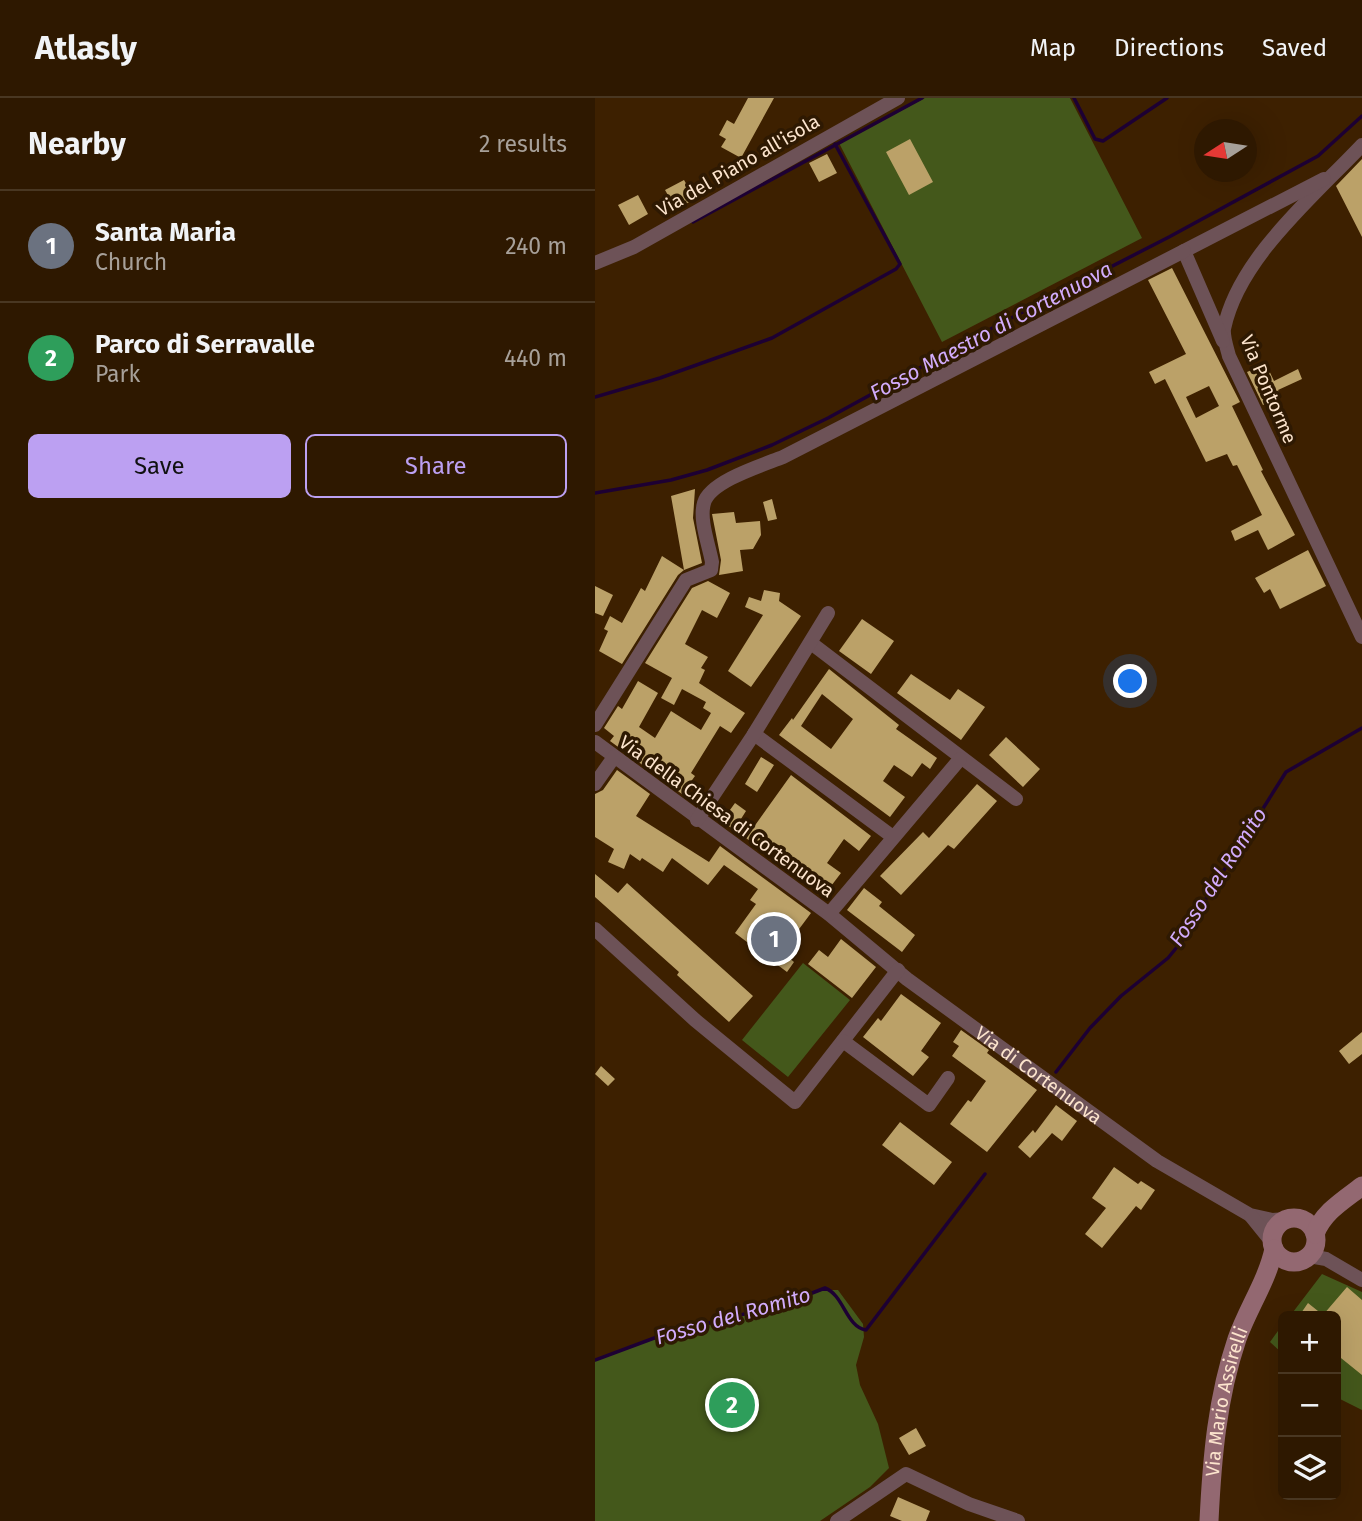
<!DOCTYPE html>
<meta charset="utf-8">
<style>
:root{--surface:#2e1800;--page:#3a250f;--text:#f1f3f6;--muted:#a7a099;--line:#493722;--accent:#bca0f2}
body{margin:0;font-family:"Fira Sans",sans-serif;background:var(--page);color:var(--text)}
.controls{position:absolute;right:21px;bottom:21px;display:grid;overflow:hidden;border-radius:10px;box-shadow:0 7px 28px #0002}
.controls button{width:63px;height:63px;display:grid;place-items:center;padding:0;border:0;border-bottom:2px solid var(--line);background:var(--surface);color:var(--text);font:35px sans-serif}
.compass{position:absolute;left:599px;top:21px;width:63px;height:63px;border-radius:50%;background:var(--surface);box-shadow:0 7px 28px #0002;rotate:258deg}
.you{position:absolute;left:536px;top:584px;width:24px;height:24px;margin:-18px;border:5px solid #fff;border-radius:50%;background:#1a73e8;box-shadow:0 0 0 10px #1a73e833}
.badge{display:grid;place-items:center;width:46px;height:46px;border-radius:50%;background:var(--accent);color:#fff;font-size:23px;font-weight:700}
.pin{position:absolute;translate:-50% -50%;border:4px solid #fff;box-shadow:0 2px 7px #0006}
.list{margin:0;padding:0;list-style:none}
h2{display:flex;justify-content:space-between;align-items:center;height:91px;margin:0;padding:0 28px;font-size:30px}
h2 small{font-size:23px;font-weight:400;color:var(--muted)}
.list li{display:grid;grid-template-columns:46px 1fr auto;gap:21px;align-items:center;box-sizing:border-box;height:112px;padding:0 28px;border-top:2px solid var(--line)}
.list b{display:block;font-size:26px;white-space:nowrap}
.list p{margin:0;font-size:23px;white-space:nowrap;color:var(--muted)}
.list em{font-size:23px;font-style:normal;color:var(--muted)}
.actions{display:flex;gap:14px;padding:21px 28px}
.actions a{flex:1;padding:16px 0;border:2px solid var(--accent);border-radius:10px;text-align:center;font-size:24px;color:var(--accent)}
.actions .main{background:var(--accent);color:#111}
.icon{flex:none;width:38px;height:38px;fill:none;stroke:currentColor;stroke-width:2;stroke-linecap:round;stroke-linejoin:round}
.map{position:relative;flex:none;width:767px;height:1423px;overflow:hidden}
header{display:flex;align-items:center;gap:42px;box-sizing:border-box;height:98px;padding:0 35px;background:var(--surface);border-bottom:2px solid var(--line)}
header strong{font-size:33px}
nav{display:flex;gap:38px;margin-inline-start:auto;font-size:24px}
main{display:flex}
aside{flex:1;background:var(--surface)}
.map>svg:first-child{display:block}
</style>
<header>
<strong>Atlasly</strong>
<nav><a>Map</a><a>Directions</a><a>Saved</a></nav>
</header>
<main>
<aside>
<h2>Nearby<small>2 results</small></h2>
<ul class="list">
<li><span class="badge" style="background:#6b7280">1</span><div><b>Santa Maria</b><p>Church</p></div><em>240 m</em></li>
<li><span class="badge" style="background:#2e9e5b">2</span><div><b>Parco di Serravalle</b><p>Park</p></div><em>440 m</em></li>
</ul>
<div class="actions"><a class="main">Save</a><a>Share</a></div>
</aside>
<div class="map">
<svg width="767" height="1423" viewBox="0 0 767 1423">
<rect width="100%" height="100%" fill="#3d2000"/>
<path fill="#44581b" d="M 330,0 L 475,0 L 547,140 L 347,244 L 244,45 Z
M 208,865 L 255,902 L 193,979 L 147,942 Z
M 727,1176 L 767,1194 L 767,1312 L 741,1299 L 741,1218 L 695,1218 Z
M 229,1192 L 243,1192 L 268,1226 L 269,1239 L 261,1267 L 265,1287 L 283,1326 L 294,1370 L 275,1389 L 225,1423 L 0,1423 L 0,1263 L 53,1243 L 145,1219 Z
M 688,1226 L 688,1256 L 675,1244 Z"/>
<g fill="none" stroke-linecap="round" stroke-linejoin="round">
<path stroke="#1d0033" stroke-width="3.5" d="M 479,0 L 500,41 L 508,43 L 572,0
M 98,124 L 327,0
M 0,299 L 65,280 L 177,240 L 301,171 L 305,166 L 240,46
M 0,395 L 76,382 L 112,372 L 177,347 L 233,320 L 414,221 L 574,139 L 723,58 L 767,18
M 461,974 L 495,930 L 526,898 L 573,860 L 587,843 L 607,807 L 691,674 L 767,630
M 0,1262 L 70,1236 L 189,1206 L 230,1190 C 249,1197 251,1229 271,1232 L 390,1076"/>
</g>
<path fill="#bba168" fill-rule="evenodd" d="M 153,0 L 179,0 L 146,60 L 126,49 L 131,41 L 124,37 L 132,22 L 139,26 Z
M 315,41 L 338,84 L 314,97 L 291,54 Z
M 232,56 L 242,75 L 224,84 L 214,65 Z
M 767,61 L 767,139 L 741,88 Z
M 89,82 L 100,101 L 81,111 L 70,92 Z
M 43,97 L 53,116 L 34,127 L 23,107 Z
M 577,170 L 645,304 L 637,308 L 668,372 L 666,373 L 700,437 L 673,452 L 663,432 L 640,443 L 636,433 L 667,417 L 642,367 L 638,368 L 632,356 L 611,364 L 570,281 L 560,286 L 554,274 L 591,256 L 553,182 ZM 614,288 L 624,308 L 601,320 L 591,299 Z
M 671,266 L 679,283 L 703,271 L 707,281 L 683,292 L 686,298 L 668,307 L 652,274 Z
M 100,391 L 98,420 L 107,465 L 89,472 L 76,398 Z
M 177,401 L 182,421 L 173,423 L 168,404 Z
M 139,414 L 141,425 L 165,423 L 166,437 L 158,451 L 145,452 L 148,473 L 124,477 L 126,462 L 117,416 Z
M 713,452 L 731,488 L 685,511 L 675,491 L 669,495 L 660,480 Z
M 67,458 L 89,472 L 83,477 L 27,566 L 4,553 L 13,533 L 9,531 L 15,518 L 27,525 L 46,490 L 50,493 Z
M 113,483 L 135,495 L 122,520 L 107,512 L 90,546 L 113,559 L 106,570 L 110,572 L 104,585 L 150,615 L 136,635 L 125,628 L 96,675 L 100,678 L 87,696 L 15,643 L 19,638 L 9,630 L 23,608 L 27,611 L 43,583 L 63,595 L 44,629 L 60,640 L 76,613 L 106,632 L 116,615 L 108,610 L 111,604 L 87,591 L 79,607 L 66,600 L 77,580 L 50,565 L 97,490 Z
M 0,488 L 18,497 L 8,518 L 0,515 Z
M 169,492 L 185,495 L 184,503 L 206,518 L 156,589 L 133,573 L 168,517 L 150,509 L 154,499 L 166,503 Z
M 267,521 L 299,543 L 276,576 L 244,553 Z
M 234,571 L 304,627 L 301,631 L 342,660 L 335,671 L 327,665 L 317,679 L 299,667 L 288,683 L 310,699 L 295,719 L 184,637 L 197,620 L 198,622 ZM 227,596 L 258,621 L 236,651 L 206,628 Z
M 316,576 L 355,602 L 363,591 L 390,609 L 366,642 L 302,595 Z
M 411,639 L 445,671 L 428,689 L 394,657 Z
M 166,659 L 179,667 L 162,694 L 150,686 Z
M 22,672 L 55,696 L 41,718 L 114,764 L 125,748 L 216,815 L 187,854 L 199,864 L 192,874 L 140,835 L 161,806 L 155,802 L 163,791 L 129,767 L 113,787 L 77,760 L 68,774 L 47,760 L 45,763 L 35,756 L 29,771 L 13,764 L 19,751 L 0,739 L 0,696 L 8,692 Z
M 196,677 L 276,738 L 264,753 L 249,741 L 232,765 L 246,775 L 230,796 L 206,777 L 204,780 L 151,740 Z
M 382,686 L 402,703 L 359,751 L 353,747 L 306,797 L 285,778 L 328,734 L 334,740 Z
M 140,705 L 151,713 L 139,732 L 127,723 Z
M 0,776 L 23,795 L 32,785 L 158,898 L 134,924 L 82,877 L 84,874 L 0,799 Z
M 269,790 L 287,804 L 284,808 L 320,837 L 307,854 L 252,812 Z
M 246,841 L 281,869 L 257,900 L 213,866 L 224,852 L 233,859 Z
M 306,896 L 346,925 L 326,953 L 334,959 L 318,978 L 268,939 L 283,920 L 286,923 Z
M 366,932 L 394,952 L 392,955 L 442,992 L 392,1054 L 355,1026 L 373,1002 L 376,1004 L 391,983 L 357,958 L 364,948 L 358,944 Z
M 767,934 L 767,956 L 754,966 L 744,953 Z
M 6,968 L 20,981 L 13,988 L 0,976 Z
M 461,1007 L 482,1023 L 467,1043 L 457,1035 L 435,1060 L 423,1049 L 438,1032 L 440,1035 Z
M 305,1024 L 357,1064 L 339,1087 L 287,1047 Z
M 519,1069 L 543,1086 L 546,1083 L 560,1092 L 546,1112 L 541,1108 L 507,1150 L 490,1136 L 511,1110 L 497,1100 Z
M 752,1189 L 767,1202 L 767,1277 L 741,1256 L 741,1218 L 704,1218 L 713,1205 L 728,1217 Z
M 321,1330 L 331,1348 L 314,1357 L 304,1340 Z
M 303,1399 L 335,1413 L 331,1423 L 307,1423 L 295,1418 Z"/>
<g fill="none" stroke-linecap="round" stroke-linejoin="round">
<g stroke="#6d5257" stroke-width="14">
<path d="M 767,47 C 719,98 643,161 629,231 C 628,239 632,250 634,258 L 767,539"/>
<path d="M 0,165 L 39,149 L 303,0"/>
<path d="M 628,243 L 589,153 L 729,81"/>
<path d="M 216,545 L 421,701"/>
<path d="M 0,627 L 91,482 L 116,472 L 117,464 C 114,447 104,422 109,405 C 115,383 168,367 188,359 L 589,153"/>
<path d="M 159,636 L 298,739"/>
<path id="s1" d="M 0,644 L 234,816 L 312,881 L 562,1063 L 655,1117 L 677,1122 L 692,1121"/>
<path d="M 0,686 L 19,659"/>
<path d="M 102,722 L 159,636 L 233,515"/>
<path d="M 234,816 L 365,661"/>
<path d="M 0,831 L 100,922 L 200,1004 L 303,872"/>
<path d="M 248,943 L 334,1007 L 353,980"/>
<path d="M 656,1118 L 677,1144"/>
<path d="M 714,1158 L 731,1161 L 767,1182"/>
<path d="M 242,1423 L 311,1376 L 374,1406 L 423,1423"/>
</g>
<g stroke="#936871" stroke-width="19">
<circle cx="699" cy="1142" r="22"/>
<path d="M 720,1136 C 728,1114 749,1102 767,1088"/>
<path id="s2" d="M 614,1423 C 617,1361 622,1300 642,1241 C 653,1210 672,1183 679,1151"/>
</g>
</g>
<g text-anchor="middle" stroke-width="7" stroke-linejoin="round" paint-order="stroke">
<g font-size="19" fill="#fce4cd" stroke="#2e1902">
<text transform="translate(143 67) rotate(-30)" y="7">Via del Piano all'isola</text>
<text transform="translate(674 291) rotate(67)" y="7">Via Pontorme</text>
<text transform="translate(132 718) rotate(36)" y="7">Via della Chiesa di Cortenuova</text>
<text dy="7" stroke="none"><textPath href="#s1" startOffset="555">Via di Cortenuova</textPath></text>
<text dy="7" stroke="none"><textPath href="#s2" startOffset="121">Via Mario Assirelli</textPath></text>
</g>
<g font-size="21" font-style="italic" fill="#d2acfc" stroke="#2e1902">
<text transform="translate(396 233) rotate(-28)" y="7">Fosso Maestro di Cortenuova</text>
<text transform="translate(623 779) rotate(-57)" y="7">Fosso del Romito</text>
<text transform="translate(138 1218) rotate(-16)" y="7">Fosso del Romito</text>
</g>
</g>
</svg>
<div class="controls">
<button>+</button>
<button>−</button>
<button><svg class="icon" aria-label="layers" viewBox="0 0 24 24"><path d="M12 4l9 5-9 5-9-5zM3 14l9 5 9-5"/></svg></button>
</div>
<svg class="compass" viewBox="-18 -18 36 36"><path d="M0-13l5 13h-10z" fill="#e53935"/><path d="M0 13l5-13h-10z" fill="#a7a099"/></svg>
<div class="you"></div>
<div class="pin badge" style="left:179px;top:841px;background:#6b7280">1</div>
<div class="pin badge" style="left:137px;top:1307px;background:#2e9e5b">2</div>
</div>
</main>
